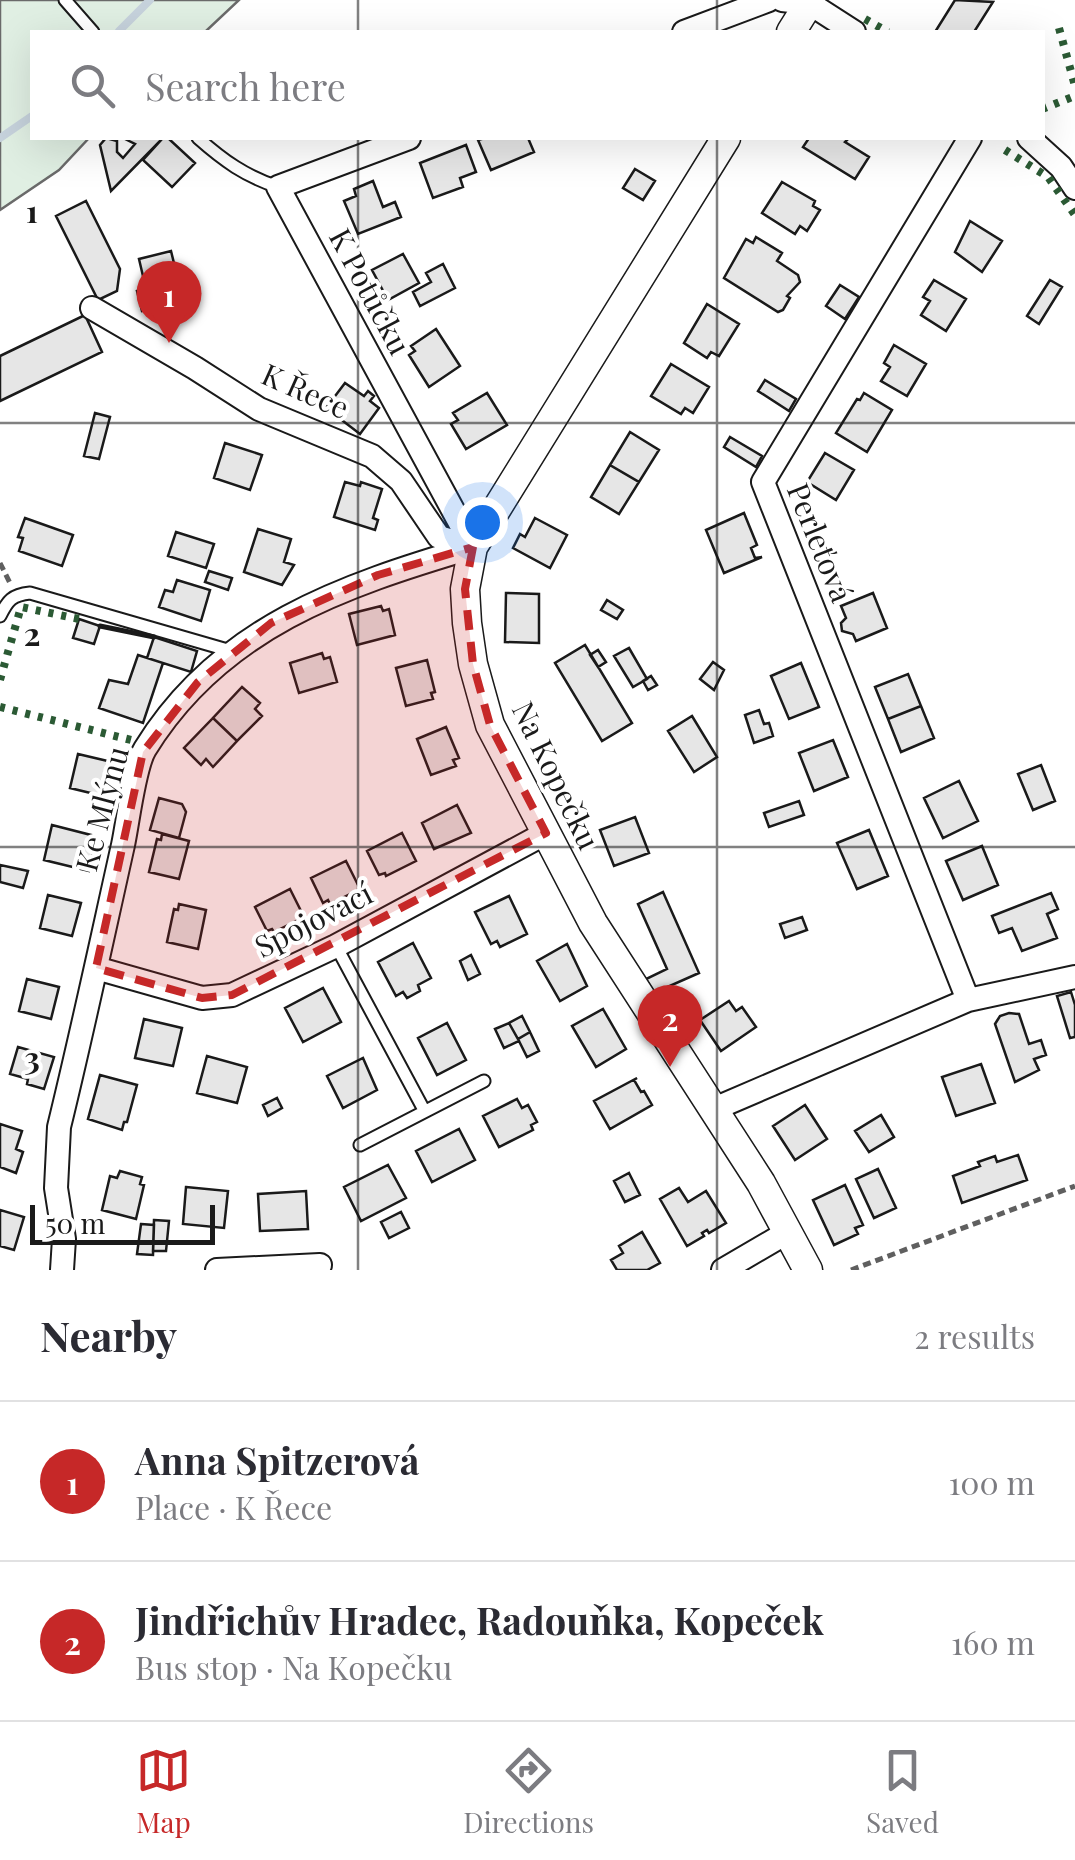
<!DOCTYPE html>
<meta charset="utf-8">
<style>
:root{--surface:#fff;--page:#f7f7f7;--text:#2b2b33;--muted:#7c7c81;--line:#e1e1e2;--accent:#c62828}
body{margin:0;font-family:"Playfair Display",serif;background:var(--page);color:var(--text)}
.scale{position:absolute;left:30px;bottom:25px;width:185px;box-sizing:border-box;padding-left:10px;border:5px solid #1a1a1a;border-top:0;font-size:28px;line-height:35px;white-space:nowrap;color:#1a1a1a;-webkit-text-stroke:8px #fff;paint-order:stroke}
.you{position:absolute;left:482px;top:522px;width:35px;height:35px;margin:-25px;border:8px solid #fff;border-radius:50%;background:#1a73e8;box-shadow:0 0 0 15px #1a73e833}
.badge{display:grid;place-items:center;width:65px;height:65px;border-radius:50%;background:var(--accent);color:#fff;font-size:32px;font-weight:700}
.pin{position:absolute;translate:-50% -82px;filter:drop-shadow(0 2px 5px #0008)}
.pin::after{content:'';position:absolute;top:52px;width:35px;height:30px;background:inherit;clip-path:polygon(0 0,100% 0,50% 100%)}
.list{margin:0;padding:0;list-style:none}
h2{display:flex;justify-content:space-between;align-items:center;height:130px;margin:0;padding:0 40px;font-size:42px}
h2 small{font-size:32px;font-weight:400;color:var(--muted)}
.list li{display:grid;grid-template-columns:65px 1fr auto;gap:30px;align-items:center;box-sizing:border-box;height:160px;padding:0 40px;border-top:2px solid var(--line)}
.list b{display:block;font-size:38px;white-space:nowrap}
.list p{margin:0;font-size:32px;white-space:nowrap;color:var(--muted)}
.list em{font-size:32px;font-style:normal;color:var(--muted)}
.icon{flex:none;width:55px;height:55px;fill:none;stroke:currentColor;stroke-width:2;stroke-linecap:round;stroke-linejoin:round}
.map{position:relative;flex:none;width:1075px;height:1270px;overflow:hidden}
.search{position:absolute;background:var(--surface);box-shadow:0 10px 40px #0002;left:30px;right:30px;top:30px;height:110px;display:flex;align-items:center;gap:25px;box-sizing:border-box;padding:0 35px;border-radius:0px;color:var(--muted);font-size:38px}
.sheet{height:450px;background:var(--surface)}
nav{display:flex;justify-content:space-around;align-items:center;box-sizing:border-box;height:140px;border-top:2px solid var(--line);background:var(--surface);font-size:28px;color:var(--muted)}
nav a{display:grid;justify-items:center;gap:5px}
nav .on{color:var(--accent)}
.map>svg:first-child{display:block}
</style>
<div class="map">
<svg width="1075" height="1270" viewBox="0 0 1075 1270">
<rect width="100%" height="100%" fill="#fff"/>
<path fill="#e0efe3" stroke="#6a6a6a" stroke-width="2.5" d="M 0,0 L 239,0 L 205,32 L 32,32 L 32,138 L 89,138 L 59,170 L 0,210 Z"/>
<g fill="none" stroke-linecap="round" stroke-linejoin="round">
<path stroke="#c6d2dc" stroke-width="8" d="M 119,31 L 150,0
M 0,138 L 32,116"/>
</g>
<path fill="#e6e6e6" stroke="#1a1a1a" stroke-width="2.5" d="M 955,0 L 993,2 L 974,32 L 935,32 Z
M 106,138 L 117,141 L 117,152 L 123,158 L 135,144 L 123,138 L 163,138 L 111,191 L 100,145 Z
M 163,138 L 168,138 L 195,163 L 172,187 L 143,160 Z
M 485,138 L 528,138 L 534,152 L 491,170 L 478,140 Z
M 809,138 L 849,138 L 845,142 L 869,157 L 855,179 L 803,147 Z
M 466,145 L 476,172 L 460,178 L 463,187 L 433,198 L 420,163 Z
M 635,169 L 655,181 L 643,200 L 623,188 Z
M 373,181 L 383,207 L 395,202 L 401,217 L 358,234 L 344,201 L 356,196 L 354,189 Z
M 782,182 L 815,201 L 813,206 L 820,210 L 807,231 L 800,226 L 795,234 L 762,213 Z
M 86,201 L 120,269 L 117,291 L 98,300 L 56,216 Z
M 970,221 L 1002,241 L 982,272 L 955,252 Z
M 756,237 L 782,253 L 777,261 L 798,275 L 800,282 L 787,296 L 790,298 L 783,310 L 778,312 L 724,278 L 746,239 L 753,243 Z
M 171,251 L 183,300 L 142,311 L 137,291 L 146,289 L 139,259 Z
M 403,254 L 419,283 L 388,300 L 372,270 Z
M 443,264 L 455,288 L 420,306 L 413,292 L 431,282 L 426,273 Z
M 934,280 L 966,299 L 946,331 L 921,315 L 930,301 L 923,297 Z
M 1050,280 L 1062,287 L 1039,324 L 1027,316 Z
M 840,285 L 859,297 L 845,319 L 826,306 Z
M 707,304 L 739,324 L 719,356 L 711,352 L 707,358 L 684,343 Z
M 85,315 L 102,352 L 0,401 L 0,356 Z
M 436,329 L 460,366 L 429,387 L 409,355 L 415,351 L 411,346 Z
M 894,345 L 926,364 L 907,396 L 881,381 L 890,367 L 884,363 Z
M 671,364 L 709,387 L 693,413 L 685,408 L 681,414 L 651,396 Z
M 765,380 L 796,399 L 789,411 L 758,391 Z
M 345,383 L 364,396 L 368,391 L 374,396 L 370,401 L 379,408 L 360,434 L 326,408 Z
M 487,393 L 507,425 L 466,449 L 451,424 L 458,420 L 453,413 Z
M 864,393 L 892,410 L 867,452 L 836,433 L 857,399 L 860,400 Z
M 95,413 L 110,417 L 99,459 L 84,456 Z
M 630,432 L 659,450 L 639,482 L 610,465 Z
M 730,437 L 762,456 L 756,467 L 724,447 Z
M 225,443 L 262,455 L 250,490 L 214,478 Z
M 825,453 L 854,470 L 836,500 L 807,482 Z
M 610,465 L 639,482 L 619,514 L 591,497 Z
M 345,482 L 360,486 L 361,482 L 382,489 L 373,518 L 378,520 L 375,530 L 334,517 Z
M 744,513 L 757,545 L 751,548 L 755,558 L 762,557 L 724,573 L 706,530 Z
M 25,518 L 73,535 L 62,566 L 19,551 L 23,538 L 18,537 Z
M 535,518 L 567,535 L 550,568 L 513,548 L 520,534 L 525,537 Z
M 258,529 L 291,539 L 284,562 L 294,565 L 282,585 L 244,572 Z
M 176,532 L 214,544 L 206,568 L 168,556 Z
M 209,571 L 232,578 L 228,590 L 205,582 Z
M 177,580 L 210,590 L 201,621 L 159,607 L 165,590 L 173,592 Z
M 506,593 L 539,594 L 539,643 L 505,642 Z
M 873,593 L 887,628 L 856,641 L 853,634 L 842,631 L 841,623 L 846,618 L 841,606 Z
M 607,600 L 623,610 L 617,619 L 601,610 Z
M 381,606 L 383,611 L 389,609 L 395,635 L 357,645 L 349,614 Z
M 79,619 L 100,626 L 94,644 L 73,638 Z
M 154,637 L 197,651 L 191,672 L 147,658 Z
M 585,645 L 632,723 L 602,741 L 555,663 Z
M 629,648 L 647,679 L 633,687 L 614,656 Z
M 598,650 L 606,662 L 598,667 L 590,655 Z
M 322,653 L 324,659 L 330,657 L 337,682 L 299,693 L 290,663 Z
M 138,655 L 163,663 L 143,723 L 99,708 L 109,680 L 128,684 Z
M 427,660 L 435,692 L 431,693 L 433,699 L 406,706 L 396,668 Z
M 713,662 L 724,670 L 714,690 L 700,679 Z
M 801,663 L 819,707 L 789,719 L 771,676 Z
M 908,674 L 921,706 L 888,719 L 875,687 Z
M 651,676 L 657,685 L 648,690 L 643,681 Z
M 242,687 L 260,703 L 255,709 L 262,716 L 237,741 L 213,718 Z
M 921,706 L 934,738 L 901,752 L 888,719 Z
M 759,710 L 764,724 L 769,723 L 773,736 L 754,743 L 745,715 Z
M 692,716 L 717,757 L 694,772 L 668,731 Z
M 213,718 L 237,741 L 213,767 L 206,759 L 201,765 L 184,748 Z
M 446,727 L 459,758 L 453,760 L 456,766 L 431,775 L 417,739 Z
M 833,740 L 848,777 L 814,791 L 799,753 Z
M 78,754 L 116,763 L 107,797 L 70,788 Z
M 1041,765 L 1055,801 L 1033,810 L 1018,774 Z
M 959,781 L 978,821 L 943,838 L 924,798 Z
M 159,798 L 182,804 L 186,812 L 179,838 L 150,830 Z
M 799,801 L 804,815 L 769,827 L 764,813 Z
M 457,805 L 471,833 L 434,849 L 422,823 Z
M 635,817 L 649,853 L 614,866 L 600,830 Z
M 52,825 L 91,835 L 89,842 L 95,844 L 89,871 L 44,860 Z
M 869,830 L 888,876 L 857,889 L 837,843 Z
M 402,833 L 416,861 L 386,876 L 385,873 L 379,875 L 367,851 Z
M 162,834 L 189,841 L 179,879 L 149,872 L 157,839 L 161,840 Z
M 982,846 L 998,885 L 963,900 L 946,861 Z
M 346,861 L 360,889 L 330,904 L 328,900 L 323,903 L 311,878 Z
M 0,865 L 28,871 L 23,888 L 0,882 Z
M 290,889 L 304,917 L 274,932 L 272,929 L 267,931 L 255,907 Z
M 663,892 L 699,973 L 654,993 L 646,979 L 667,969 L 638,904 Z
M 1051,893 L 1058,909 L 1047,914 L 1057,938 L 1022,951 L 1012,928 L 999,933 L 992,916 Z
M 48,895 L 81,903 L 72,936 L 40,928 Z
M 509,896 L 527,934 L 500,947 L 497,941 L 491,944 L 475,912 Z
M 179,904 L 206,910 L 198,949 L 167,942 L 174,909 L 178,910 Z
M 802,917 L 807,930 L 785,938 L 780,924 Z
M 413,943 L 431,978 L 418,985 L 420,991 L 407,998 L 403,992 L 396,996 L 378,962 Z
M 567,944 L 587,986 L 560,1001 L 537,961 Z
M 471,955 L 480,974 L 468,980 L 460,961 Z
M 27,979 L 59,987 L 51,1019 L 19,1011 Z
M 323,988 L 341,1022 L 303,1042 L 285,1008 Z
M 1071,992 L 1075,1005 L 1075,1037 L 1070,1038 L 1057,996 Z
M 729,1001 L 736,1011 L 742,1007 L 756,1027 L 721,1051 L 700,1020 Z
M 603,1009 L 626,1049 L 596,1067 L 572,1026 Z
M 1009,1013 L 1019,1014 L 1029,1044 L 1041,1040 L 1046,1055 L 1034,1059 L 1039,1070 L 1015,1082 L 995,1024 L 1000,1016 Z
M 522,1016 L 530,1032 L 518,1039 L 509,1023 Z
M 144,1019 L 182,1028 L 173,1066 L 135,1058 Z
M 447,1023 L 466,1060 L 437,1075 L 418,1038 Z
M 509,1023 L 519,1041 L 504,1048 L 495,1029 Z
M 530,1032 L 539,1051 L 527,1057 L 518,1039 Z
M 18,1047 L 54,1057 L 44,1089 L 27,1084 L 28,1079 L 10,1074 Z
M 207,1056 L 247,1067 L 237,1103 L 197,1093 Z
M 363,1058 L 377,1090 L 343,1108 L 327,1076 Z
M 981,1064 L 995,1103 L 956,1116 L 942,1077 Z
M 100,1075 L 137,1085 L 127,1122 L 124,1122 L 122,1130 L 88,1119 Z
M 637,1078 L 634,1080 L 641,1092 L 644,1091 L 652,1105 L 610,1129 L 594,1101 Z
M 277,1098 L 282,1108 L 268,1116 L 263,1105 Z
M 517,1099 L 522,1108 L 528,1105 L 537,1122 L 531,1125 L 533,1130 L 499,1147 L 483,1116 Z
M 805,1105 L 827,1139 L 795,1160 L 773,1126 Z
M 881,1115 L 894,1137 L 869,1152 L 855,1131 Z
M 0,1124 L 22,1131 L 16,1149 L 23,1152 L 16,1173 L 0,1167 Z
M 459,1129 L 475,1160 L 432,1182 L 416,1151 Z
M 1018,1155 L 1027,1180 L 962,1203 L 953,1176 L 980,1166 L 978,1162 L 995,1156 L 997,1162 Z
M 388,1165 L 406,1198 L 361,1221 L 344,1187 Z
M 878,1169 L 896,1208 L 874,1218 L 856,1179 Z
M 120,1171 L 142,1177 L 140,1184 L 144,1185 L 136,1219 L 102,1210 L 110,1176 L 117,1178 Z
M 629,1173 L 640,1195 L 625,1202 L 614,1181 Z
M 845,1185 L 863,1225 L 855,1228 L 858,1234 L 834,1245 L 813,1200 Z
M 186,1187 L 228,1191 L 224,1228 L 183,1224 Z
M 679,1188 L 688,1202 L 706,1191 L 726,1223 L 709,1233 L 707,1230 L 702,1233 L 704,1236 L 687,1246 L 660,1199 Z
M 306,1191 L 308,1229 L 260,1231 L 258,1194 Z
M 0,1210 L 24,1217 L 14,1250 L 0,1246 Z
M 401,1212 L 409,1228 L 389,1238 L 381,1222 Z
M 154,1220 L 169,1221 L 166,1251 L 153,1251 Z
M 141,1224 L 154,1225 L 153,1255 L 137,1254 Z
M 642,1232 L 660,1263 L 647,1270 L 617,1270 L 611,1260 L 623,1253 L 619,1246 Z"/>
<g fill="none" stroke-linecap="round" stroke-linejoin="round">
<g stroke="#1a1a1a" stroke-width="15">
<path id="service" d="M 65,0 L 93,32
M 198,138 C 224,161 245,176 278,187
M 0,616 C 8,600 12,595 30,593 L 231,651
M 336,946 L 424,1110
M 360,1145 L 484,1081"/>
</g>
<g stroke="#1a1a1a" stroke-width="26">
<path id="minor" d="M 782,0 L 809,3 L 854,32
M 684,32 L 769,0
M 409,138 L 278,187 L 473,547
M 1029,138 L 1061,167 L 1075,188
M 92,308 L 195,368 L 259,409 L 372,456 L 401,481 L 439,537 L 473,547
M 96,968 L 202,998 L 232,995 L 336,946 L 546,833
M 968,1000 L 1075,977
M 714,1109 L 968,1000 L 763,482 L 970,138
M 62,1270 L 64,1239 L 56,1188 L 59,1127 C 82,1033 102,939 123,845 C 128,822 134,767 145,749 C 220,627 342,586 473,547
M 217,1270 L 320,1265
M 723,1270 L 788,1232"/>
</g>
<g stroke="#1a1a1a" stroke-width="31">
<path id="tertiary" d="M 791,32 L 811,0
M 726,138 L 473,547 L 465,589 L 467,623 L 473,664 L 490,725 L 593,923 L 761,1183 L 808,1270"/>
</g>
<path stroke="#5f5f5f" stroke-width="5" stroke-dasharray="8 5" stroke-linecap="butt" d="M 0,563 L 10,583
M 851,1270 L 1075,1186"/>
<use href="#service" stroke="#fff" stroke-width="11"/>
<use href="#minor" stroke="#fff" stroke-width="22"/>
<use href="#tertiary" stroke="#fff" stroke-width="28"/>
<path stroke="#2b5a34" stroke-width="8" stroke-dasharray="5 8" stroke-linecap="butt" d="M 865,19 L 888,32
M 1059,28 L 1075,86
M 1042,109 L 1075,96
M 1005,150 L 1048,177 L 1075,215
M 0,680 L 21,607 L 79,619
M 0,707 L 135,741"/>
<path stroke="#1a1a1a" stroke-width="5" d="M 100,626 L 154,637"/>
</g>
<path fill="#c62828" fill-opacity="0.2" stroke="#c62828" stroke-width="8" stroke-dasharray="20 12" stroke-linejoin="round" d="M 473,547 L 465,589 L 473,664 L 490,725 L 546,833 L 232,995 L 202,998 L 96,968 L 143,752 L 198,682 L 271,623 L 378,575 Z"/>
<path fill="none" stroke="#1a1a1a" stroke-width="2.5" stroke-opacity="0.55" d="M 358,0 L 358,32M 717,0 L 717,32M 358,138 L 358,1270M 717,138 L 717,1270M 0,423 L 1075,423M 0,847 L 1075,847"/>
<g text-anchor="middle" stroke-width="8" stroke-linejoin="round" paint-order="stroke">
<g font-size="30" fill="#1a1a1a" stroke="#fff">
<text transform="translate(369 292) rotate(62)" y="10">K Potůčku</text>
<text transform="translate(305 392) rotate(24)" y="10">K Řece</text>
<text transform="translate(819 543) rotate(68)" y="10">Perleťová</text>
<text transform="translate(555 776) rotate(64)" y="10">Na Kopečku</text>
<text transform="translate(103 809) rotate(-75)" y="10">Ke Mlýnu</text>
<text transform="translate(314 921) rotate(-27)" y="10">Spojovací</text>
</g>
</g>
<g font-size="32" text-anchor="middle" font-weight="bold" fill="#1a1a1a" stroke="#fff" stroke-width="8" stroke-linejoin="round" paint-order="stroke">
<text x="32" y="223">1</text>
<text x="32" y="646">2</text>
<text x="32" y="1070">3</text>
</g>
</svg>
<div class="scale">50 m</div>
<div class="you"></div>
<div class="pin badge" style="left:169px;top:343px">1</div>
<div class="pin badge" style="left:670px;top:1067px">2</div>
<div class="search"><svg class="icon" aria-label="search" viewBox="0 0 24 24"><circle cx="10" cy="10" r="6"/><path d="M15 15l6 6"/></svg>Search here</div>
</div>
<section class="sheet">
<h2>Nearby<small>2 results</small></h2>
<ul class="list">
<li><span class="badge">1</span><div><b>Anna Spitzerová</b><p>Place · K Řece</p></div><em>100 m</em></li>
<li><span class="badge">2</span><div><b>Jindřichův Hradec, Radouňka, Kopeček</b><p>Bus stop · Na Kopečku</p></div><em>160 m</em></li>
</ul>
</section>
<nav>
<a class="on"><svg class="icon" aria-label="map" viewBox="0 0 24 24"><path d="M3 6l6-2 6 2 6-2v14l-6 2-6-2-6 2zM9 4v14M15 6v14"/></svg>Map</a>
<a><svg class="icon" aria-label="directions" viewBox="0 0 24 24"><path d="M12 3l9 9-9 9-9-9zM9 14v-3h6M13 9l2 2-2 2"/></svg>Directions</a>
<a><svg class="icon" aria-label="saved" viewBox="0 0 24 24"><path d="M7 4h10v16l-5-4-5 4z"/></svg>Saved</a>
</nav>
